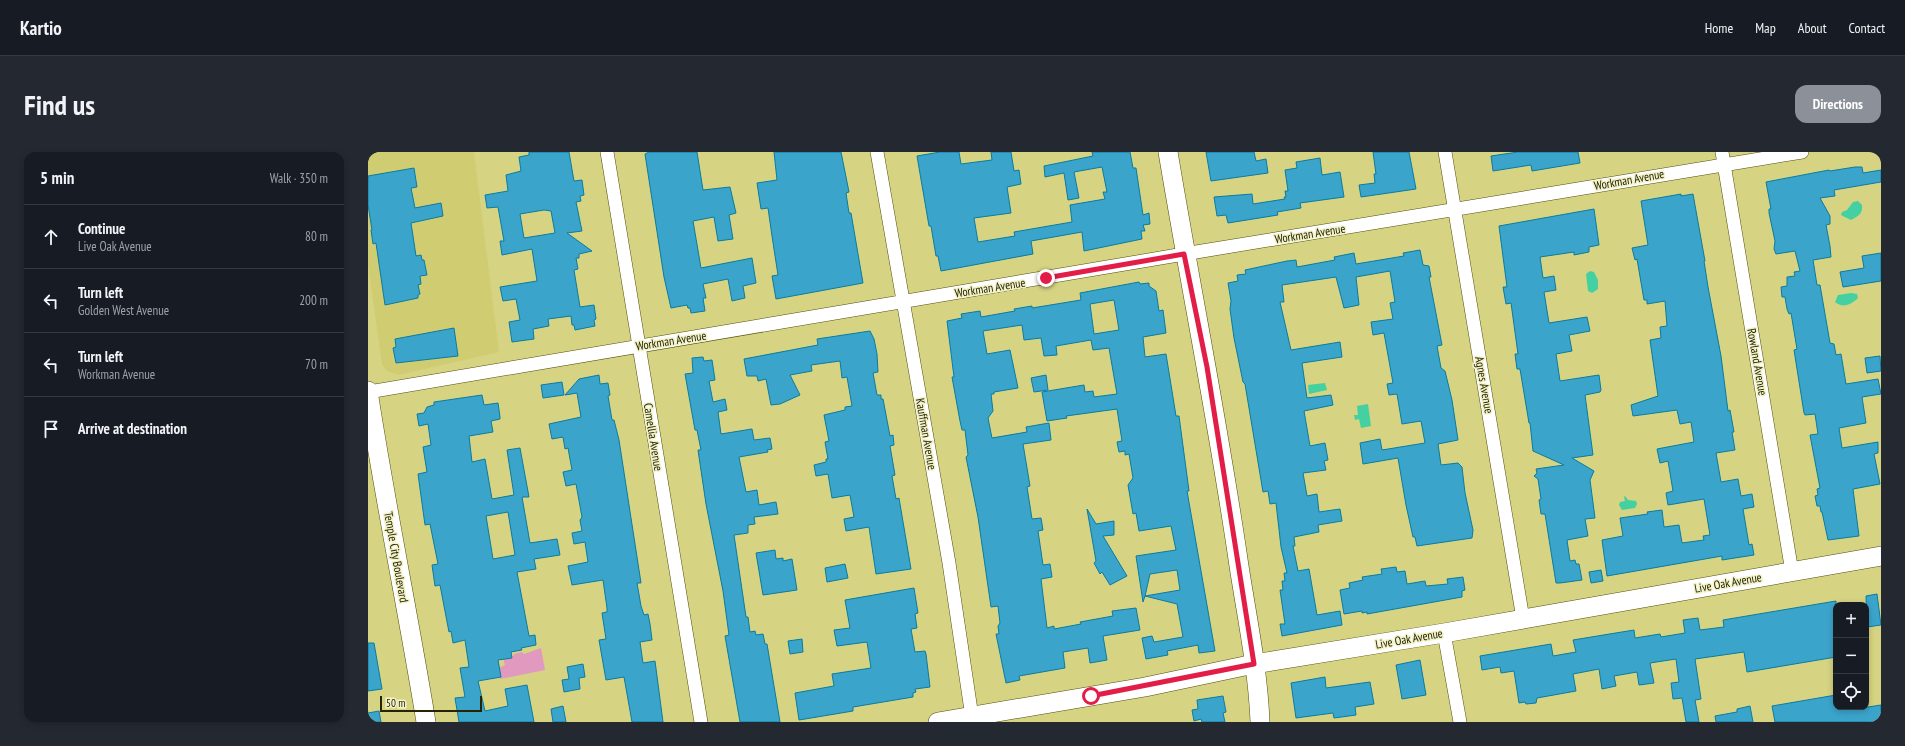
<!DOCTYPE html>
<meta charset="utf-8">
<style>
:root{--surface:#171b24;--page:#242831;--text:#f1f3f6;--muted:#9ea1a6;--line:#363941;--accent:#8c9099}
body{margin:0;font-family:"PT Sans Narrow",sans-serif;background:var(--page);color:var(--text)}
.controls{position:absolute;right:12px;bottom:12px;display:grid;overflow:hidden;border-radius:8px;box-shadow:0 2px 6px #0003}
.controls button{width:36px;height:36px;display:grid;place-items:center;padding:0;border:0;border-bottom:1px solid var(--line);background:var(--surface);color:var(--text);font:20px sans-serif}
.scale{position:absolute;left:12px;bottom:10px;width:102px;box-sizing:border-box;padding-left:4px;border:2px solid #262402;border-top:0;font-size:11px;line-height:14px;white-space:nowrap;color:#262402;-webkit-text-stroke:3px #f2f2ca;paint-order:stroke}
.stop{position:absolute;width:12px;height:12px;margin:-9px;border:3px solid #e11d48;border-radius:50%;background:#fff}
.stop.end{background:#e11d48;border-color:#fff;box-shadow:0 1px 4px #0008}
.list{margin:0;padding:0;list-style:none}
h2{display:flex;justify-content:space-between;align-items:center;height:52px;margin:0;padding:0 16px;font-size:17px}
h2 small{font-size:13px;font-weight:400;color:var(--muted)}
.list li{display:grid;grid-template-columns:26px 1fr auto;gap:12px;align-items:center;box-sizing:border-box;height:64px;padding:0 16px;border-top:1px solid var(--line)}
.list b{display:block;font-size:15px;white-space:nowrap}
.list p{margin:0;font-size:13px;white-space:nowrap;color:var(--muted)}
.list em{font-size:13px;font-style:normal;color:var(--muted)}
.icon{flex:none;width:22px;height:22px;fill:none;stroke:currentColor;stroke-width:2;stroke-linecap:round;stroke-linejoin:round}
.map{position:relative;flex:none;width:1513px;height:570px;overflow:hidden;border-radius:12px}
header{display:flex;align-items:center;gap:24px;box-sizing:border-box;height:56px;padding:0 20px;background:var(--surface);border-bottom:1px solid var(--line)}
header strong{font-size:19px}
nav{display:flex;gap:22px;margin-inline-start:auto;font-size:14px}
.intro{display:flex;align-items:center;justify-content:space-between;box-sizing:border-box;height:96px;padding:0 24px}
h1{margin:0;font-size:28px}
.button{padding:10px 18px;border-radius:12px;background:var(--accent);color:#fff;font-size:14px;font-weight:700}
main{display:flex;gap:24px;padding:0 24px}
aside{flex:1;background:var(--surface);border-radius:12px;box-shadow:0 2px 6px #0003}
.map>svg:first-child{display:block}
</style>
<header>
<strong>Kartio</strong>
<nav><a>Home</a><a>Map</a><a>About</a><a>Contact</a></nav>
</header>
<div class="intro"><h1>Find us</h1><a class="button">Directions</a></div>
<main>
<aside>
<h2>5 min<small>Walk · 350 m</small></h2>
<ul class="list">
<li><svg class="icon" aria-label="ahead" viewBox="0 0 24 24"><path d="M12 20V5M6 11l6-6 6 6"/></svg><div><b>Continue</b><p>Live Oak Avenue</p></div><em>80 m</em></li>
<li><svg class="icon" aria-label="left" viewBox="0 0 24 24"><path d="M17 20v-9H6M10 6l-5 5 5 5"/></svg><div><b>Turn left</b><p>Golden West Avenue</p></div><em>200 m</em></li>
<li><svg class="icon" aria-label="left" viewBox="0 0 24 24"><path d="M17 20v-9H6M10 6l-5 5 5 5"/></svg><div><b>Turn left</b><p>Workman Avenue</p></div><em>70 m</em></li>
<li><svg class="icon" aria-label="arrive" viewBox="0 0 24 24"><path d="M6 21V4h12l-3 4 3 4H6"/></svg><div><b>Arrive at destination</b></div></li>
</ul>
</aside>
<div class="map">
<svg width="1513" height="570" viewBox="0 0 1513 570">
<rect width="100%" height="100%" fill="#d6d382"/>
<path fill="#d0cc72" d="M 0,0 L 106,0 L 131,200 L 30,223 L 19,219 L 14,212 L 0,112 Z"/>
<path fill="#e199bf" d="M 173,496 L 177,518 L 132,527 L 131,516 L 137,513 L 135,506 L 145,504 L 146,502 L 154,500 L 156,502 Z"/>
<path fill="#45d0a2" d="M 1490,49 L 1494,53 C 1495,62 1490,64 1483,68 L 1473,63 L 1474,60 L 1479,58 L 1485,50 Z
M 1222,119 L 1226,120 L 1230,128 L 1230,137 L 1224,141 L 1220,139 L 1218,122 Z
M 1483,141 L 1489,142 L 1490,146 C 1484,152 1475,157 1467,150 L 1470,143 Z
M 957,231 L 959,238 L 941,242 L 940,233 Z
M 1000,252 L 1003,274 L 993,276 L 991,267 L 987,268 L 986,263 L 990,263 L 989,254 Z
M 1257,344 L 1260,348 L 1268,349 L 1269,352 L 1267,356 L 1254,358 L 1251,353 L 1252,350 L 1257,349 L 1256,345 Z"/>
<path fill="#3ba4cb" stroke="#0a7c9f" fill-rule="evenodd" d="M 161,0 L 201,0 L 206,29 L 214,28 L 216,43 L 212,44 L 213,49 L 208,50 L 214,79 L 199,81 L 224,99 L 211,102 L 211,106 L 208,106 L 210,117 L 206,118 L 212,155 L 226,153 L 228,167 L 226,168 L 227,174 L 207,178 L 206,173 L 204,173 L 203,164 L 180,167 L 181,174 L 165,177 L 166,187 L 144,190 L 141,170 L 152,168 L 148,147 L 135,149 L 132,135 L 169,129 L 164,97 L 134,103 L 132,89 L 136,89 L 130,55 L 119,56 L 117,43 L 140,39 L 138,23 L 153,19 L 151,5 L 161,3 ZM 176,58 L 183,59 L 187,81 L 156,86 L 152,62 Z
M 281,0 L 329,0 L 335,38 L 362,35 L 368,61 L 361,63 L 365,87 L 350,89 L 346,65 L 325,69 L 333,116 L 384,106 L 388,131 L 375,134 L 377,146 L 364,149 L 360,127 L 335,132 L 338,146 L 335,146 L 337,159 L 323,161 L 322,156 L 320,156 L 319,153 L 303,156 L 296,125 L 277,2 Z
M 406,0 L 473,0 L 481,40 L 478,41 L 481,61 L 483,61 L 495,131 L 408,147 L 404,124 L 410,123 L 404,84 L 400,56 L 393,57 L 389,31 L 409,28 Z
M 572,0 L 591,0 L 593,12 L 624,8 L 623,0 L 643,0 L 646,19 L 651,18 L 653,32 L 639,35 L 643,61 L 606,66 L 610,90 L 647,84 L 646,80 L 704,70 L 702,53 L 737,47 L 735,40 L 739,40 L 734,15 L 706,20 L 711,46 L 700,48 L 696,21 L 677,25 L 676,14 L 725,4 L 724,0 L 762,0 L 765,16 L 768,16 L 775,63 L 781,61 L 782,72 L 775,73 L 777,79 L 773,79 L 774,87 L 716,99 L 714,80 L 663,89 L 665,102 L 573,119 L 570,104 L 568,104 L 563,74 L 561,74 L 549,4 Z
M 838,0 L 886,0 L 888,9 L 898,7 L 900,21 L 843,29 Z
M 1005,0 L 1041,0 L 1048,37 L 993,45 L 991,33 L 1007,31 L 1006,22 L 1008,22 Z
M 1150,0 L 1210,0 L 1212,11 L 1164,19 L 1163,13 L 1125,19 L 1123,4 Z
M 952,6 L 954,23 L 972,20 L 976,45 L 932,51 L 933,56 L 909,60 L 910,63 L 860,71 L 858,63 L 849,64 L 846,45 L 884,42 L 885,52 L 917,47 L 916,45 L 918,45 L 917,39 L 920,39 L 917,18 L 929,16 L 928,10 Z
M 1487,15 L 1494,15 L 1495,21 L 1513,18 L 1513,30 L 1466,38 L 1467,44 L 1452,46 L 1462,64 L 1462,72 L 1458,73 L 1462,94 L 1463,105 L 1445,108 L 1449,133 L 1452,133 L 1462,191 L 1466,192 L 1468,203 L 1473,202 L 1478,232 L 1510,227 L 1513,242 L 1494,245 L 1498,271 L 1471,276 L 1474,296 L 1510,290 L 1510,301 L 1506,302 L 1512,332 L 1485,337 L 1491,384 L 1460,388 L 1454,360 L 1453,360 L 1452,354 L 1449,354 L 1447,344 L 1450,343 L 1449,337 L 1452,336 L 1442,283 L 1450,282 L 1447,262 L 1437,263 L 1436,261 L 1426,198 L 1429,197 L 1423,161 L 1421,162 L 1419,157 L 1417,145 L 1414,145 L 1413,135 L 1419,134 L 1419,125 L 1427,124 L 1426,120 L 1432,119 L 1427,99 L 1408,102 L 1406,97 L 1407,89 L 1401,61 L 1401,57 L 1403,57 L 1398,30 L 1461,18 L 1462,19 Z
M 46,16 L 49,35 L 43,36 L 47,56 L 73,51 L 75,64 L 43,71 L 48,104 L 53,103 L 54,108 L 56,108 L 59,123 L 52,124 L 53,132 L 50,133 L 52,142 L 50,143 L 50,146 L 17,153 L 8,91 L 5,92 L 3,78 L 4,78 L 0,53 L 0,24 Z
M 1313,42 L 1313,44 L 1325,42 L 1337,109 L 1336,109 L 1340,135 L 1353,204 L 1360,259 L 1362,258 L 1366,280 L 1364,280 L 1367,298 L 1348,301 L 1353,330 L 1370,327 L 1373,344 L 1384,342 L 1386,355 L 1375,357 L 1381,393 L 1384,392 L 1386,403 L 1354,408 L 1354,404 L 1239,424 L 1234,388 L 1255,384 L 1252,366 L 1280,362 L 1279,360 L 1294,358 L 1296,375 L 1311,373 L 1314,391 L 1336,388 L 1335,384 L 1342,383 L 1336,347 L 1300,353 L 1298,341 L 1305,339 L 1300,309 L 1292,311 L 1289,297 L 1326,290 L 1323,270 L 1312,272 L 1309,258 L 1265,264 L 1263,253 L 1290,244 L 1282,188 L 1293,186 L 1292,175 L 1299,174 L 1297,149 L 1279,152 L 1279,148 L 1276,148 L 1269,107 L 1267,108 L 1264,96 L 1280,93 L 1273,49 Z
M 1226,57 L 1231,93 L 1221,95 L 1221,100 L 1206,103 L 1206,100 L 1172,105 L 1175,126 L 1186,124 L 1188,138 L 1176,140 L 1181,171 L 1219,165 L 1222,179 L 1201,183 L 1204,199 L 1188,202 L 1192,229 L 1231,223 L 1233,238 L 1232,240 L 1217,243 L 1225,303 L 1204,306 L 1226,319 L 1222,328 L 1227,366 L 1217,367 L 1220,384 L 1199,388 L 1202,409 L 1207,408 L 1208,412 L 1211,412 L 1214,428 L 1192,431 L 1188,431 L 1177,362 L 1173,362 L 1171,348 L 1173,347 L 1170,327 L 1166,324 L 1169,321 L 1168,317 L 1196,313 L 1165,299 L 1162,271 L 1161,271 L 1152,217 L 1149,217 L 1147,202 L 1150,202 L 1143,151 L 1138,152 L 1135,135 L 1139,135 L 1131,74 Z
M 1052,98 L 1055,113 L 1061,114 L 1063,125 L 1061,125 L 1074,193 L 1069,194 L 1073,216 L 1077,219 L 1084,248 L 1090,288 L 1070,292 L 1073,313 L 1090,311 L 1094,315 L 1097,341 L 1105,378 L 1104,386 L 1049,394 L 1047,385 L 1045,385 L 1038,353 L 1030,306 L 995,312 L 992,291 L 1012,287 L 1014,298 L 1057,291 L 1053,269 L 1034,272 L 1029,242 L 1021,243 L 1019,232 L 1025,231 L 1016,181 L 1005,183 L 1003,170 L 1025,167 L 1022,151 L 1027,150 L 1022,119 L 988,125 L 991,153 L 976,156 L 968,125 L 914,133 L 916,150 L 912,150 L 923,198 L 972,190 L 974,205 L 934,211 L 939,246 L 963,243 L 965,253 L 936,259 L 942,294 L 957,291 L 960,308 L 956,309 L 958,318 L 935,321 L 939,344 L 949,342 L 951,360 L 972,357 L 974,369 L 950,373 L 951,380 L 926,385 L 927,394 L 925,394 L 930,419 L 941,417 L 949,463 L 972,459 L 974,473 L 914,484 L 912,472 L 917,472 L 912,438 L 915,438 L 914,429 L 917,429 L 916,421 L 919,421 L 913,395 L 908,351 L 902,352 L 900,339 L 895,340 L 877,232 L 875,230 L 866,186 L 862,157 L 863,149 L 860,131 L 870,129 L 869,123 L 878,122 L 877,118 L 919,109 L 928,108 L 929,115 L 967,108 L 966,105 L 986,101 L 988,112 L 1036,104 L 1035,101 Z
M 1513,101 L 1513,129 L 1475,135 L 1472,120 L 1496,116 L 1494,104 Z
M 771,130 L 772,132 L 781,131 L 781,134 L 788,139 L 791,159 L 795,158 L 798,181 L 775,185 L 777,205 L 798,202 L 808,264 L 811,264 L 821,339 L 819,339 L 847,499 L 831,501 L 830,493 L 799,499 L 800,503 L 778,507 L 774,486 L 784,484 L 786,490 L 815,485 L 809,452 L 777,444 L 775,450 L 768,404 L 808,398 L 803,374 L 771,379 L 768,361 L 765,362 L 760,333 L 765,326 L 761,302 L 757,303 L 757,299 L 751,300 L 749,290 L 754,289 L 749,257 L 698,264 L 699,266 L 679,269 L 674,240 L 716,233 L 717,240 L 725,239 L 726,245 L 749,242 L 741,196 L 725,198 L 723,188 L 688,194 L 689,203 L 676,204 L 673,186 L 656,188 L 654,173 L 615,179 L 619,202 L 642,198 L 650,236 L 626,240 L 626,242 L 623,242 L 625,259 L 620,266 L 624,286 L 659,280 L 658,275 L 681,271 L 683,288 L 655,292 L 662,334 L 659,335 L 664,367 L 673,366 L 675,378 L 670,379 L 675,413 L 682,412 L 684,425 L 673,427 L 679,476 L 686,474 L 686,477 L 713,472 L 712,470 L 745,464 L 744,459 L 768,456 L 772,478 L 735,484 L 739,508 L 722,511 L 720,496 L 695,500 L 697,516 L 651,524 L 652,528 L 638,531 L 628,482 L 631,482 L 630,474 L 632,471 L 630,454 L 623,455 L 610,365 L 598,305 L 600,303 L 597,278 L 594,278 L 592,269 L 584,225 L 586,225 L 579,169 L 594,166 L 593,162 L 612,159 L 613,165 L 647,159 L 646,157 L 664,154 L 664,156 L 713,148 L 712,141 ZM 746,148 L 751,178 L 726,182 L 722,152 ZM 809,418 L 812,438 L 777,444 L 782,422 Z
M 86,176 L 90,204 L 28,211 L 25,196 L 28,195 L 27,187 Z
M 502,179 L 506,187 L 509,202 L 510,220 L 505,221 L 509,243 L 513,243 L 513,247 L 515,247 L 522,284 L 525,283 L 526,293 L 522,294 L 527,323 L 524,324 L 528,347 L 531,346 L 543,417 L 508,422 L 501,375 L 478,379 L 476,367 L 486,365 L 482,343 L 464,346 L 460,322 L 448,324 L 446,313 L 458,310 L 458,307 L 460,307 L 457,290 L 461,289 L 456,263 L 477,258 L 477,255 L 484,254 L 479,225 L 474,226 L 472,209 L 443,213 L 444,219 L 422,223 L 432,243 L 412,252 L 403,253 L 398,227 L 390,229 L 389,224 L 379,224 L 376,207 L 450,193 L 449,187 Z
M 1512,204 L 1513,219 L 1499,221 L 1497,206 Z
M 335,205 L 336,209 L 344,208 L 347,228 L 341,229 L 345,250 L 357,247 L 359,258 L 350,260 L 353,282 L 384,277 L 386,288 L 402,286 L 404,297 L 399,298 L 400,300 L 371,305 L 378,340 L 389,338 L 391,353 L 408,350 L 410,362 L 386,365 L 387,372 L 380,373 L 380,381 L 366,383 L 378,465 L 380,465 L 382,480 L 387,479 L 388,483 L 395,482 L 397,492 L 399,492 L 412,570 L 372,570 L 357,484 L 361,483 L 355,439 L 338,352 L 330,298 L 333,298 L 329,278 L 327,278 L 317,222 L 325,221 L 324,206 Z
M 231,223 L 232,232 L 240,231 L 242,243 L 240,244 L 244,268 L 246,268 L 251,288 L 273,431 L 269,431 L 273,454 L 276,463 L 280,462 L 282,472 L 284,488 L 272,490 L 275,511 L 287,509 L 295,570 L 264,570 L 256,525 L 238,528 L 231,488 L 238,487 L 234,461 L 239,460 L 239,456 L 235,428 L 204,433 L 200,414 L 220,410 L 217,390 L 206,392 L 204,381 L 214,379 L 212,368 L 214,365 L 208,332 L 198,334 L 195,320 L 204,318 L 200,296 L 197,297 L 195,285 L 184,287 L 181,272 L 213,265 L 209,241 L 197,243 L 211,227 Z
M 678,223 L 680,238 L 666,240 L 663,226 Z
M 194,230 L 196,243 L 175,246 L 173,233 Z
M 114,243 L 116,253 L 130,251 L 132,265 L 132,267 L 123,269 L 125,280 L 101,284 L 104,310 L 117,307 L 124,347 L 146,343 L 139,298 L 152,296 L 161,345 L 154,345 L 162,391 L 189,387 L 192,403 L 166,407 L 168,417 L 149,420 L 161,484 L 167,483 L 168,493 L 153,496 L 154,498 L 143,500 L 144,506 L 130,508 L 133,525 L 110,529 L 117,559 L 140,554 L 137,537 L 159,533 L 166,570 L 91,570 L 87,546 L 97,545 L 92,516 L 101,515 L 97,488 L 85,491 L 83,479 L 81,480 L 72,433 L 67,434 L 64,413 L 70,412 L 62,372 L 57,373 L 50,322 L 59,320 L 55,295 L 63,293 L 60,272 L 51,274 L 49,262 L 56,261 L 59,255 L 66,253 L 66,250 ZM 140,360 L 147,403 L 125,407 L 118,364 Z
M 719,357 L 728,372 L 746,369 L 746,383 L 735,384 L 759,424 L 742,433 L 734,420 L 732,422 L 726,411 L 728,409 Z
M 407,398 L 408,407 L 415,406 L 415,409 L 424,407 L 429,438 L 395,443 L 388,401 Z
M 477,412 L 480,426 L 459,430 L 457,416 Z
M 1028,415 L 1029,420 L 1037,419 L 1039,432 L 1057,429 L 1058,434 L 1080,432 L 1079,427 L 1095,425 L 1097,438 L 1094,439 L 1094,445 L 999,462 L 999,460 L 994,461 L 994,459 L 976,462 L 972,438 L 982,436 L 981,431 L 995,428 L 994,425 L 1014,422 L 1013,417 Z
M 1233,418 L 1235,429 L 1223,431 L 1221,420 Z
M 546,436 L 550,461 L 547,462 L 549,476 L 543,477 L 547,500 L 557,499 L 558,502 L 562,535 L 547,537 L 548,540 L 545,541 L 545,545 L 485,555 L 485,559 L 431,568 L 427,541 L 466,534 L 464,522 L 503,516 L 499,490 L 469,494 L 466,478 L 482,476 L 477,448 Z
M 1509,442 L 1513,473 L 1499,475 L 1498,444 Z
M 1468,449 L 1468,505 L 1379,520 L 1376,500 L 1327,507 L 1333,547 L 1327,548 L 1331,570 L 1318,570 L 1314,546 L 1305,547 L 1303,531 L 1311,530 L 1308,507 L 1282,511 L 1286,531 L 1271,533 L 1269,520 L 1246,524 L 1248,534 L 1234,537 L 1231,517 L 1205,522 L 1208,539 L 1169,546 L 1168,551 L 1158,552 L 1157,550 L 1151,551 L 1146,519 L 1133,521 L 1132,515 L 1114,518 L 1112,504 L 1183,492 L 1185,504 L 1208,500 L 1205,488 L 1266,478 L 1267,486 L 1292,482 L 1293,485 L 1317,481 L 1315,468 L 1330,466 L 1332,478 L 1356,475 L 1355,468 Z
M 434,487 L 435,500 L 422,502 L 420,489 Z
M 0,491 L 6,491 L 14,537 L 0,539 Z
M 1052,508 L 1058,543 L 1034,547 L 1028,513 Z
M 215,512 L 217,525 L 211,526 L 212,537 L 196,540 L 194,528 L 201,527 L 199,515 Z
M 957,525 L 958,536 L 1002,530 L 1006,552 L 987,555 L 988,563 L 966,566 L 965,561 L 928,566 L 923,531 Z
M 1468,543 L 1468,555 L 1500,555 L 1513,553 L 1513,570 L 1407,570 L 1404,554 Z
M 855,544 L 858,560 L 855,561 L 857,570 L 834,570 L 833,567 L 826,569 L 824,558 L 830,557 L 829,548 Z
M 195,554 L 198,570 L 185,570 L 183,557 Z
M 1382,554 L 1385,570 L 1348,570 L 1347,564 L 1369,560 L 1369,557 Z
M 11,559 L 13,570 L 0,570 L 0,561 Z"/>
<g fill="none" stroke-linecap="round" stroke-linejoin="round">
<g stroke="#524f0d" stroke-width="14">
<path id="street" d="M 239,0 L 333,570
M 509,0 L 581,411 L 604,565
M 1077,0 L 1155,467
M 1354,0 L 1424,420
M 0,240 L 816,102 L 1434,0
M 1076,481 L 1092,570"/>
</g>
<g stroke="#524f0d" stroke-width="20">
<path id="secondary" d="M 800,0 C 823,138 851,275 871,414 C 879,466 890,518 892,570
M 0,239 C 17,350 40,460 58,570
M 570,570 L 777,535 L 886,512 L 1076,481 L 1513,404"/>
</g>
<use href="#street" stroke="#fff" stroke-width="13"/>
<use href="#secondary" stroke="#fff" stroke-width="19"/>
</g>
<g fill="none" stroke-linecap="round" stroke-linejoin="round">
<path stroke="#e11d48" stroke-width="5" d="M 678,126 L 816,102 L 839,215 L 886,512 L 723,544"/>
</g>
<g text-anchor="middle" stroke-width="3" stroke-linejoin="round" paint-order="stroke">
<g font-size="12" fill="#262402" stroke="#f2f2ca">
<text transform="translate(1261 28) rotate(-10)" y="4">Workman Avenue</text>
<text transform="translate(942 82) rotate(-9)" y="4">Workman Avenue</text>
<text transform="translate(622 136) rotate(-9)" y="4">Workman Avenue</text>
<text transform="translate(303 189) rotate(-9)" y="4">Workman Avenue</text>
<text transform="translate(1389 210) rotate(80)" y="4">Rowland Avenue</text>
<text transform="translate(1116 233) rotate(80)" y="4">Agnes Avenue</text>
<text transform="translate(558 282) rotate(80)" y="4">Kauffman Avenue</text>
<text transform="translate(285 285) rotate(81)" y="4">Camellia Avenue</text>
<text transform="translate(28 405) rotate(80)" y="4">Temple City Boulevard</text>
<text transform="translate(1360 431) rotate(-10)" y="4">Live Oak Avenue</text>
<text transform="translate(1041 487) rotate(-10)" y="4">Live Oak Avenue</text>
</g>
</g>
</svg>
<div class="controls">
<button>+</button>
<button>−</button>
<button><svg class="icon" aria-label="locate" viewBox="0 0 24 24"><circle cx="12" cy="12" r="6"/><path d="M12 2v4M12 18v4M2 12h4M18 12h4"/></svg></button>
</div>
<div class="scale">50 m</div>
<div class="stop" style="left:723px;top:544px"></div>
<div class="stop end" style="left:678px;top:126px"></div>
</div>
</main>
